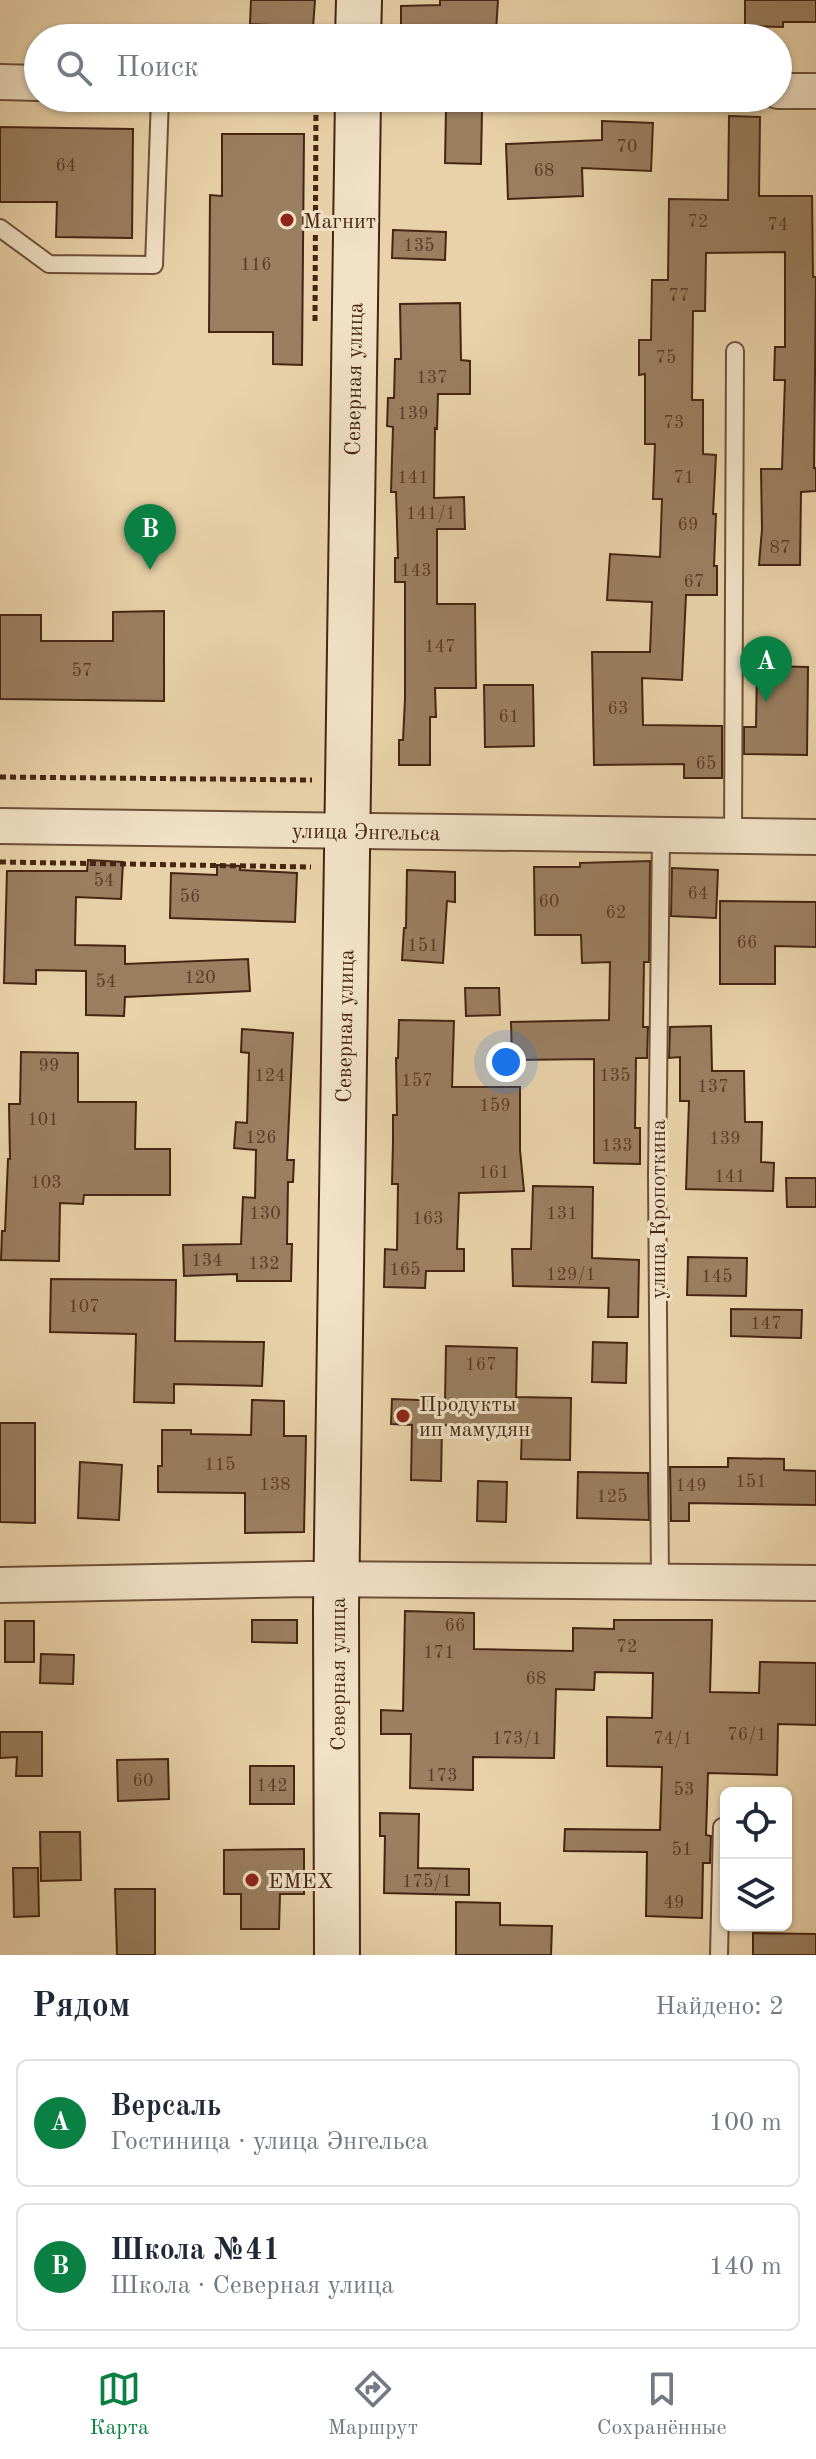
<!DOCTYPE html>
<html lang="ru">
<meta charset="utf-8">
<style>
:root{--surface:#fff;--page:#f6f6f7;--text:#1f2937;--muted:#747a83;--line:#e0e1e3;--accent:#0b8043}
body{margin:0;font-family:"Old Standard TT",serif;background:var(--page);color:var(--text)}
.controls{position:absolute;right:24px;bottom:24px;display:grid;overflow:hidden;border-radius:12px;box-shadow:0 2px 6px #0004}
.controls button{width:72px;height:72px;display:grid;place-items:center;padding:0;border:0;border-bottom:2px solid var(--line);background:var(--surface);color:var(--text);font:40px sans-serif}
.you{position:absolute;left:506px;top:1062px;width:28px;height:28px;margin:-20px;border:6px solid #fff;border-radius:50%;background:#1a73e8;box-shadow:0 0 0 12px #1a73e833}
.badge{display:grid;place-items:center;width:52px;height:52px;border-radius:50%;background:var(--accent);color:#fff;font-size:26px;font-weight:700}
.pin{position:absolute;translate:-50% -66px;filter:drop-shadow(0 2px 4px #0008)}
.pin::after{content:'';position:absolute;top:42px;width:28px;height:24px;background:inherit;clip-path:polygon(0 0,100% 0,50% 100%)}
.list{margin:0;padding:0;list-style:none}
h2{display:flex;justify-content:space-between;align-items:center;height:104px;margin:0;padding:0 32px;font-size:34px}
h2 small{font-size:26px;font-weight:400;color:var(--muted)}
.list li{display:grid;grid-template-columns:52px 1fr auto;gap:24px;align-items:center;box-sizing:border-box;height:128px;margin:0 16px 16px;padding:0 16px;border:2px solid var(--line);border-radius:12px}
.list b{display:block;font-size:30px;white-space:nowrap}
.list p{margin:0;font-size:26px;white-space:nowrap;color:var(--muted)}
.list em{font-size:26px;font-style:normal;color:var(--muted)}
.icon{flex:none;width:44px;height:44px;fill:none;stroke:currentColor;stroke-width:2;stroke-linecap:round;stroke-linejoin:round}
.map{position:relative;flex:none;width:816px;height:1955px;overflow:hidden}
.search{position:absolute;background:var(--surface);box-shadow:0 2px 6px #0004;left:24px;right:24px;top:24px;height:88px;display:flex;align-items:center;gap:20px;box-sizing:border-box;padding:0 28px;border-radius:44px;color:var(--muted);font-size:30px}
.sheet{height:392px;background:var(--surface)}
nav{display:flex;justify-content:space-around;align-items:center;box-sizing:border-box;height:112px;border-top:2px solid var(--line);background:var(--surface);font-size:22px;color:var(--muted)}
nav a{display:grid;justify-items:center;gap:4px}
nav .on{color:var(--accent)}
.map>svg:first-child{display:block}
</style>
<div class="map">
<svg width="816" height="1955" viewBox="0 0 816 1955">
<rect width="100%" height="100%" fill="#e9d2a9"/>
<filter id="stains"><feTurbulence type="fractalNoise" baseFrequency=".0025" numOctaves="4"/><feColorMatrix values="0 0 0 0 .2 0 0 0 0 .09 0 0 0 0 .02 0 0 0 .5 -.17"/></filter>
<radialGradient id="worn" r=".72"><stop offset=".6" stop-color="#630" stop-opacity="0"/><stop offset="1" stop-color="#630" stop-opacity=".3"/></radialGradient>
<path fill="#9a7f61" stroke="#452513" stroke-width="2" d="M 251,0 L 315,0 L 313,27 L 250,24 Z
M 440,0 L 498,0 L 496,31 L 401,30 L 401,6 L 440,5 Z
M 745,0 L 816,0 L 816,22 L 783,22 L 783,27 L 745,26 Z
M 446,109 L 482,110 L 481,164 L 445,163 Z
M 729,116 L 760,117 L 759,196 L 812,196 L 813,277 L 816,277 L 814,468 L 816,468 L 816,491 L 801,492 L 800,565 L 759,565 L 762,529 L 761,469 L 782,469 L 785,380 L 774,380 L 775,347 L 785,347 L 785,252 L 706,253 L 705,311 L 693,311 L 692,400 L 703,400 L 703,454 L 716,455 L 713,514 L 716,514 L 714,566 L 717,566 L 717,595 L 686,595 L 682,680 L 642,678 L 643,725 L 722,726 L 722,778 L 684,778 L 684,764 L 594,765 L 592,652 L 650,652 L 652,602 L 607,600 L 610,554 L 660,557 L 662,499 L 653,499 L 655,444 L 645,444 L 645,374 L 639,375 L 639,340 L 651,340 L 652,280 L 668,280 L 669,199 L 728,200 Z
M 602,121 L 653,123 L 651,171 L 582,168 L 583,196 L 508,199 L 506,144 L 602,140 Z
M 0,127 L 133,129 L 132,238 L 56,237 L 57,202 L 0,202 Z
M 222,134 L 304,134 L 302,365 L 273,364 L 273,332 L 209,332 L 210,195 L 222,196 Z
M 393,230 L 446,232 L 445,260 L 392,258 Z
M 460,303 L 461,360 L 470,361 L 470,394 L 438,394 L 437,429 L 435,428 L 434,498 L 464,497 L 465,529 L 437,529 L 437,604 L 475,604 L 476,688 L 435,688 L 436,717 L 430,717 L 430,765 L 399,765 L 399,740 L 403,740 L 405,699 L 405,582 L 395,582 L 395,558 L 398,558 L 396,492 L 391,492 L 393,427 L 387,426 L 388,398 L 394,398 L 395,359 L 401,359 L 400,304 Z
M 164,611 L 164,701 L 0,699 L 0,615 L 41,615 L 41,641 L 113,641 L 113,612 Z
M 757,666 L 808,667 L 807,755 L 744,754 L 744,727 L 756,727 Z
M 484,685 L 533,685 L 534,746 L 485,747 Z
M 88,860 L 123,862 L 121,899 L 76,897 L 75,945 L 125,946 L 125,964 L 248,959 L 250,991 L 125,997 L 124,1016 L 86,1015 L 86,971 L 36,970 L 36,984 L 4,983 L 7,871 L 87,871 Z
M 650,861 L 649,962 L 644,962 L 643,1027 L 648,1027 L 647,1058 L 636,1058 L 635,1128 L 640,1128 L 640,1164 L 594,1163 L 594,1059 L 512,1060 L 511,1022 L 609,1020 L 610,962 L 582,963 L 581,935 L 535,935 L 534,867 L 580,867 L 580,863 Z
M 217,865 L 240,866 L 240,870 L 297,873 L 295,922 L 170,918 L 171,873 L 217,875 Z
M 672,868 L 718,870 L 716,918 L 671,916 Z
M 407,870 L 455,872 L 455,902 L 447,901 L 443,963 L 402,960 L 404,928 L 406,928 Z
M 720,901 L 816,902 L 816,947 L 775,946 L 775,984 L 720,984 Z
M 465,988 L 499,988 L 500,1015 L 466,1016 Z
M 399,1020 L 454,1021 L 452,1087 L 520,1087 L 520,1150 L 524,1191 L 459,1193 L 457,1249 L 464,1249 L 464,1271 L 426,1271 L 425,1288 L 384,1287 L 385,1249 L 397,1250 L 398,1184 L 392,1184 L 393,1142 L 393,1115 L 397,1115 L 396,1058 L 398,1058 Z
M 711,1026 L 712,1071 L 744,1071 L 745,1122 L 762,1122 L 761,1162 L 774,1163 L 773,1191 L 686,1189 L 689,1101 L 680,1101 L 680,1057 L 669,1058 L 670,1027 Z
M 242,1029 L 293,1033 L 287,1160 L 294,1160 L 293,1182 L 288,1182 L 287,1244 L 292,1244 L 291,1281 L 237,1281 L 237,1274 L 184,1276 L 183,1245 L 241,1244 L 243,1197 L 255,1198 L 256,1150 L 234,1148 L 236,1122 L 247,1123 L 249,1053 L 241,1052 Z
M 21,1052 L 78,1053 L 78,1102 L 136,1102 L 135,1149 L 170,1149 L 170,1195 L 84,1195 L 83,1204 L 60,1203 L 59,1261 L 1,1260 L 2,1231 L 5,1231 L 8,1159 L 10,1159 L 9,1104 L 20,1104 Z
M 786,1178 L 816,1178 L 816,1207 L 787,1207 Z
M 533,1186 L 593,1187 L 592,1258 L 639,1260 L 638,1317 L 608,1317 L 609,1288 L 513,1286 L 512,1249 L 531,1249 Z
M 688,1257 L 747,1258 L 746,1296 L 687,1295 Z
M 51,1279 L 176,1280 L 175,1341 L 264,1342 L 262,1386 L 174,1384 L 174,1403 L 134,1402 L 136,1334 L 50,1332 Z
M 731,1309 L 802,1310 L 801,1338 L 731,1336 Z
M 593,1342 L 627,1343 L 626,1383 L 592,1382 Z
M 446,1346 L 517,1348 L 516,1397 L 571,1398 L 570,1460 L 521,1459 L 522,1427 L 442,1425 L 441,1481 L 411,1480 L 412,1425 L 391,1424 L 392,1399 L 445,1401 Z
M 252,1400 L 284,1401 L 284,1436 L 306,1436 L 304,1532 L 245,1533 L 245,1493 L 158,1492 L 158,1466 L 162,1466 L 162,1430 L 191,1430 L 191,1434 L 251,1435 Z
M 0,1423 L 35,1423 L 35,1523 L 0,1522 Z
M 728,1458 L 784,1459 L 784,1470 L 816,1471 L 816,1505 L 689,1503 L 689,1521 L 671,1521 L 670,1467 L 728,1467 Z
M 80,1462 L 122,1465 L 119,1520 L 78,1518 Z
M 578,1472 L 648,1473 L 649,1520 L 577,1518 Z
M 478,1481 L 507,1482 L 506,1522 L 477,1521 Z
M 405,1611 L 474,1613 L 474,1649 L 573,1651 L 573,1628 L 614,1629 L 614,1620 L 712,1620 L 710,1692 L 759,1693 L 760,1662 L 816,1663 L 816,1725 L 778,1724 L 777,1775 L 708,1773 L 706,1835 L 711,1836 L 710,1863 L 703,1863 L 702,1918 L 646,1916 L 647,1852 L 564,1851 L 565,1829 L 660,1830 L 662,1767 L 607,1766 L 607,1717 L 652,1718 L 653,1673 L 595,1672 L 594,1690 L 556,1689 L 554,1758 L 473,1757 L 473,1790 L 410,1788 L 411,1734 L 381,1734 L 381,1710 L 403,1711 Z
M 252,1620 L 297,1620 L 297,1643 L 252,1642 Z
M 5,1621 L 34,1621 L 34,1662 L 5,1662 Z
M 41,1654 L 74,1655 L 73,1684 L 40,1683 Z
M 0,1732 L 42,1732 L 42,1776 L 16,1776 L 17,1757 L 0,1758 Z
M 168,1759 L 169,1799 L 118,1801 L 117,1760 Z
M 250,1766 L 294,1766 L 294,1804 L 250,1804 Z
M 380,1813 L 419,1814 L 418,1868 L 469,1869 L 469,1895 L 384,1893 L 385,1836 L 380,1836 Z
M 40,1832 L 80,1832 L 81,1880 L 41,1881 Z
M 304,1849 L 304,1894 L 280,1894 L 279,1929 L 241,1929 L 241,1894 L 224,1894 L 224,1850 Z
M 13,1868 L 38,1868 L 39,1916 L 14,1917 Z
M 115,1889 L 155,1889 L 155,1955 L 117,1955 Z
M 456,1902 L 500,1903 L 500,1925 L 552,1926 L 551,1955 L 456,1955 Z
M 753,1933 L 816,1934 L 816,1955 L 753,1955 Z"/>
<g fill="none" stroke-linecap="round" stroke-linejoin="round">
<g stroke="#6e5038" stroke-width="20">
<path id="service" d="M 0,228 L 49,264 L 154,265 L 160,98
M 733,836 L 735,351
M 660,1583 L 657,1175 L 661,835
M 719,1955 L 722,1827"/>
</g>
<g stroke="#6e5038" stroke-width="38">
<path id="minor" d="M 0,82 L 38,83
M 778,91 L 816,91
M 0,826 L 816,837
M 0,1585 L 309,1579 L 816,1583"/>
</g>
<g stroke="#452513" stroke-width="48">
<path id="secondary" d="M 358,38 L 359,0
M 337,1955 L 336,1609 L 358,98"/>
</g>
<path stroke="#452513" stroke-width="5" stroke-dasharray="6 4" stroke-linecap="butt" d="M 315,321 L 316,98
M 0,777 L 312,780
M 0,862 L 311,867"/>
<use href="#service" stroke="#f1e2c7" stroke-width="16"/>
<use href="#minor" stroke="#f1e2c7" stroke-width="34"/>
<use href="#secondary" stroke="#f1e2c7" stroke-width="44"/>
</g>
<g fill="#8f2418" stroke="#f1e2c7" stroke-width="3">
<circle cx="287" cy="220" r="8"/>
<circle cx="403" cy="1416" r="8"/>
<circle cx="252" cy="1880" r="8"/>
</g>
<g text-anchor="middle" stroke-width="6" stroke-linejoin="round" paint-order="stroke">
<g font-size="18" fill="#5a3c26">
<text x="627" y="152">70</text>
<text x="66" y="171">64</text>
<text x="544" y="176">68</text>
<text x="698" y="227">72</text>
<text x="778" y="230">74</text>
<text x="419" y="251">135</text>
<text x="256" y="270">116</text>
<text x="679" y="301">77</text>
<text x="666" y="363">75</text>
<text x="432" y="383">137</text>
<text x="413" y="419">139</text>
<text x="674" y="428">73</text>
<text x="413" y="483">141</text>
<text x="684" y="483">71</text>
<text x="431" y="519">141/1</text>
<text x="688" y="530">69</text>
<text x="780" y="553">87</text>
<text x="416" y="576">143</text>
<text x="694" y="587">67</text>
<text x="440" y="652">147</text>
<text x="82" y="676">57</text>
<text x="618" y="714">63</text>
<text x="509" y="722">61</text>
<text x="706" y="769">65</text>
<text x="104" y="886">54</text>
<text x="698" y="899">64</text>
<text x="190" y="902">56</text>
<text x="549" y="907">60</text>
<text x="616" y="918">62</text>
<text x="747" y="948">66</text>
<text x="423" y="951">151</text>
<text x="200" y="983">120</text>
<text x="106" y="987">54</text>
<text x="49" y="1071">99</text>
<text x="270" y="1081">124</text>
<text x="615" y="1081">135</text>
<text x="417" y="1086">157</text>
<text x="713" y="1092">137</text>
<text x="495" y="1111">159</text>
<text x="43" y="1125">101</text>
<text x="261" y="1143">126</text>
<text x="725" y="1144">139</text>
<text x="617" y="1151">133</text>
<text x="494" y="1178">161</text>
<text x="730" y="1182">141</text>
<text x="46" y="1188">103</text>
<text x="265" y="1219">130</text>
<text x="562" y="1219">131</text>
<text x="428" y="1224">163</text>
<text x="207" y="1266">134</text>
<text x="264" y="1269">132</text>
<text x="405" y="1275">165</text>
<text x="571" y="1280">129/1</text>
<text x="717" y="1282">145</text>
<text x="84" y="1312">107</text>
<text x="766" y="1329">147</text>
<text x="481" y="1370">167</text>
<text x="220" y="1470">115</text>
<text x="751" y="1487">151</text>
<text x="275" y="1490">138</text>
<text x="691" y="1491">149</text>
<text x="612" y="1502">125</text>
<text x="455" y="1631">66</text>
<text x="627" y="1652">72</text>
<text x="439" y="1658">171</text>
<text x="536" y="1684">68</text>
<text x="747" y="1740">76/1</text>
<text x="517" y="1744">173/1</text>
<text x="673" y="1744">74/1</text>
<text x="442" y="1781">173</text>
<text x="143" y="1786">60</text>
<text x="272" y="1791">142</text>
<text x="684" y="1795">53</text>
<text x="682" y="1855">51</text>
<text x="427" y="1887">175/1</text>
<text x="674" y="1908">49</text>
</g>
<g font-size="22" fill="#452513" stroke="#f1e2c7" text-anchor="start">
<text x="303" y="228">Магнит</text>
<text x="419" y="1411">Продукты<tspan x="419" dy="25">ип мамудян</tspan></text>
<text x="268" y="1888">EMEX</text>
</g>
<g font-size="22" fill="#452513" stroke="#f1e2c7">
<text transform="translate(353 379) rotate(-89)" y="8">Северная улица</text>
<text transform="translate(366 831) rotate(1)" y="8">улица Энгельса</text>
<text transform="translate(344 1026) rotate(-89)" y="8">Северная улица</text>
<text transform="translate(657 1209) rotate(-90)" y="8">улица Кропоткина</text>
<text transform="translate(337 1674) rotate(-90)" y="8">Северная улица</text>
</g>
</g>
<rect width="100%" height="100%" filter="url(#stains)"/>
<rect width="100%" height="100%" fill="url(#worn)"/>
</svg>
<div class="controls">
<button><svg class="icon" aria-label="locate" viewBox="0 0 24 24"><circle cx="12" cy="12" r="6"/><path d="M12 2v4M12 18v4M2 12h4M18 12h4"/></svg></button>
<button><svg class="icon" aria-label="layers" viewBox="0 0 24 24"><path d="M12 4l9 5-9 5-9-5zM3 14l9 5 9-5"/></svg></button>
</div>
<div class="you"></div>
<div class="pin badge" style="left:766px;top:702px">A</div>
<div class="pin badge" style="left:150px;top:570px">B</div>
<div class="search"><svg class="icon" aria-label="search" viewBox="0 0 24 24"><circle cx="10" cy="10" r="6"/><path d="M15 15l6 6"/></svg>Поиск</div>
</div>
<section class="sheet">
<h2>Рядом<small>Найдено: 2</small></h2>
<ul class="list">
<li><span class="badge">A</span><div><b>Версаль</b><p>Гостиница · улица Энгельса</p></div><em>100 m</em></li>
<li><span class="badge">B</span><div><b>Школа №41</b><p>Школа · Северная улица</p></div><em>140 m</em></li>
</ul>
</section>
<nav>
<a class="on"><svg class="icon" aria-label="map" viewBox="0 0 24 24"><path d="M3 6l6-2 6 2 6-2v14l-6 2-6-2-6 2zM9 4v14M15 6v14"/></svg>Карта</a>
<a><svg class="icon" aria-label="directions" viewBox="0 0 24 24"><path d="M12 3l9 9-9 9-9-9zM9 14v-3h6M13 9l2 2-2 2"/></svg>Маршрут</a>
<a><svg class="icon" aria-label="saved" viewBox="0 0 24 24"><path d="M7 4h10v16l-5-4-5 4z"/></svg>Сохранённые</a>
</nav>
